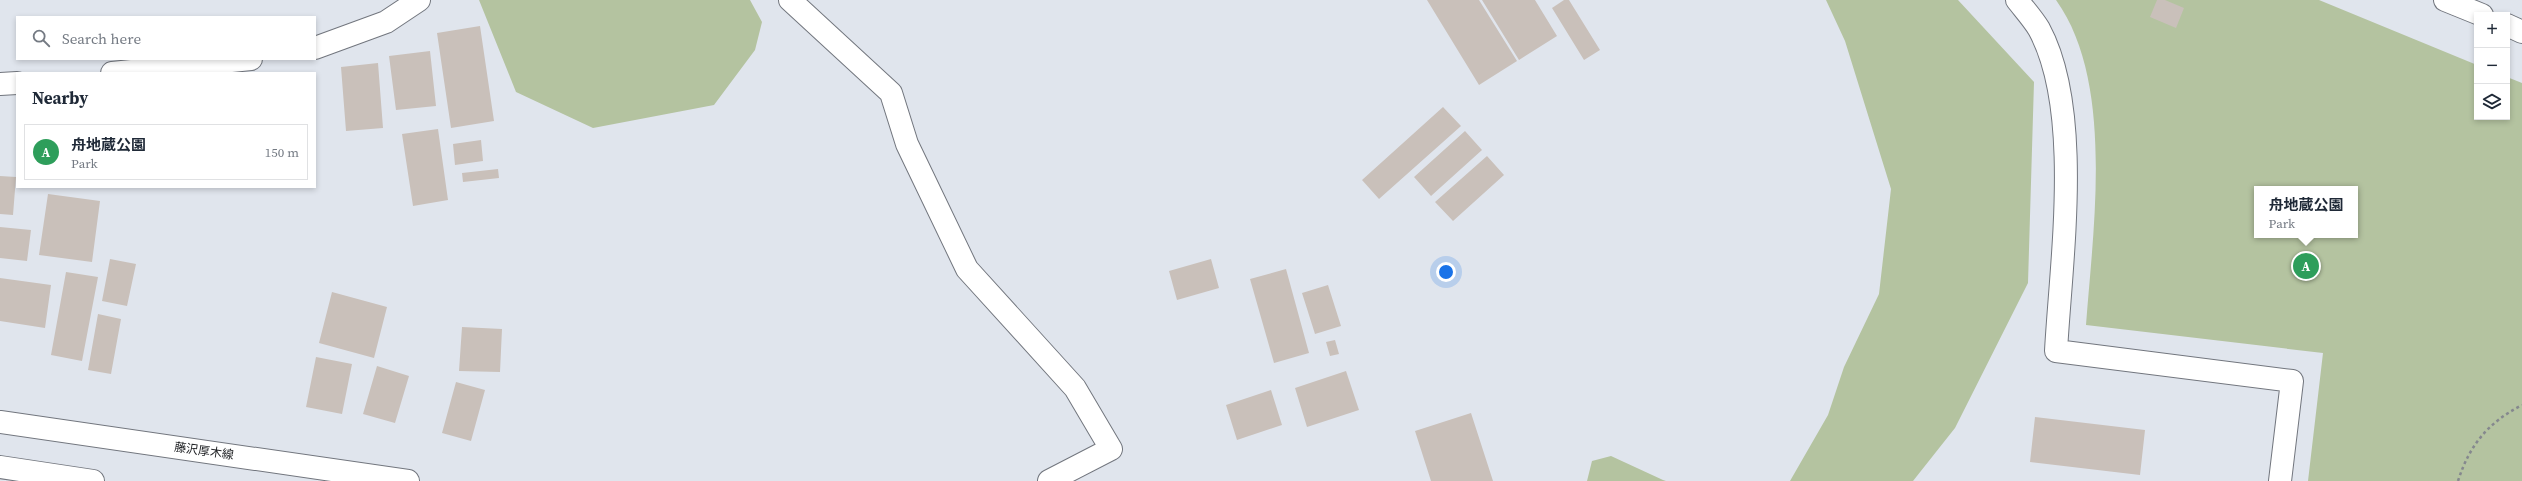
<!DOCTYPE html>
<meta charset="utf-8">
<style>
:root{--surface:#fff;--page:#f6f6f7;--text:#1f2937;--muted:#747a83;--line:#e0e1e3;--accent:#1a73e8}
body{margin:0;font-family:"Source Serif 4","Noto Sans JP",serif;background:var(--page);color:var(--text)}
.controls{position:absolute;right:12px;top:12px;display:grid;overflow:hidden;border-radius:0px;box-shadow:0 2px 6px #0003}
.controls button{width:36px;height:36px;display:grid;place-items:center;padding:0;border:0;border-bottom:1px solid var(--line);background:var(--surface);color:var(--text);font:20px sans-serif}
.you{position:absolute;left:1446px;top:272px;width:14px;height:14px;margin:-10px;border:3px solid #fff;border-radius:50%;background:#1a73e8;box-shadow:0 0 0 6px #1a73e833}
.badge{display:grid;place-items:center;width:26px;height:26px;border-radius:50%;background:var(--accent);color:#fff;font-size:13px;font-weight:700}
.pin{position:absolute;translate:-50% -50%;border:2px solid #fff;box-shadow:0 1px 4px #0006}
.popup{position:absolute;left:2254px;top:186px;width:104px;height:52px;box-sizing:border-box;display:grid;place-content:center;border-radius:0px;background:var(--surface);filter:drop-shadow(0 1px 3px #0005);font-size:13px;white-space:nowrap;color:var(--muted)}
.popup b{font-size:15px;color:var(--text)}
.popup::after{content:'';position:absolute;left:50%;top:100%;margin-left:-8px;border:8px solid transparent;border-top-color:var(--surface)}
.list{margin:0;padding:0;list-style:none}
h2{display:flex;justify-content:space-between;align-items:center;height:52px;margin:0;padding:0 16px;font-size:17px}
h2 small{font-size:13px;font-weight:400;color:var(--muted)}
.list li{display:grid;grid-template-columns:26px 1fr auto;gap:12px;align-items:center;box-sizing:border-box;height:56px;margin:0 8px 8px;padding:0 8px;border:1px solid var(--line);border-radius:0px}
.list b{display:block;font-size:15px;white-space:nowrap}
.list p{margin:0;font-size:13px;white-space:nowrap;color:var(--muted)}
.list em{font-size:13px;font-style:normal;color:var(--muted)}
.icon{flex:none;width:22px;height:22px;fill:none;stroke:currentColor;stroke-width:2;stroke-linecap:round;stroke-linejoin:round}
.map{position:relative;flex:none;width:2522px;height:481px;overflow:hidden}
.search{position:absolute;background:var(--surface);box-shadow:0 2px 6px #0003;left:16px;top:16px;width:300px;height:44px;display:flex;align-items:center;gap:10px;box-sizing:border-box;padding:0 14px;border-radius:0px;color:var(--muted);font-size:15px}
.panel{position:absolute;background:var(--surface);box-shadow:0 2px 6px #0003;left:16px;top:72px;width:300px;height:116px;border-radius:0px}
.map>svg:first-child{display:block}
</style>
<div class="map">
<svg width="2522" height="481" viewBox="0 0 2522 481">
<rect width="100%" height="100%" fill="#e0e5ed"/>
<path fill="#b4c3a0" fill-rule="evenodd" d="M 479,0 L 750,0 L 762,22 L 755,50 L 714,105 L 593,128 L 516,92 Z
M 1826,0 L 1958,0 L 2034,82 L 2028,283 L 1955,428 L 1913,481 L 1790,481 L 1828,415 L 1844,367 L 1879,294 L 1891,189 L 1845,41 Z
M 2056,0 L 2319,0 L 2477,65 L 2477,117 L 2507,117 L 2507,77 L 2522,83 L 2522,481 L 2308,481 L 2323,353 L 2086,325 C 2093,229 2115,82 2056,0 ZM 2257,189 L 2355,189 L 2355,235 L 2257,235 Z
M 1611,456 L 1663,480 L 1666,481 L 1587,481 L 1592,461 Z"/>
<path fill="#c9c0ba" d="M 1427,0 L 1479,0 L 1517,61 L 1479,85 Z
M 1482,0 L 1535,0 L 1557,36 L 1519,60 Z
M 1564,0 L 1569,0 L 1600,50 L 1584,60 L 1552,8 Z
M 2157,0 L 2165,0 L 2184,8 L 2176,28 L 2150,17 Z
M 480,26 L 494,121 L 451,128 L 437,33 Z
M 430,51 L 436,106 L 396,110 L 389,56 Z
M 378,63 L 383,128 L 346,131 L 341,67 Z
M 1443,107 L 1461,126 L 1379,199 L 1362,180 Z
M 438,129 L 448,200 L 413,206 L 402,134 Z
M 1465,131 L 1482,150 L 1431,196 L 1414,177 Z
M 481,140 L 483,161 L 455,165 L 453,144 Z
M 1487,156 L 1504,175 L 1453,221 L 1435,202 Z
M 498,169 L 499,178 L 463,182 L 462,173 Z
M 0,176 L 16,177 L 13,215 L 0,214 Z
M 48,194 L 100,201 L 92,262 L 39,255 Z
M 0,227 L 31,230 L 27,261 L 0,258 Z
M 110,259 L 136,264 L 127,306 L 102,301 Z
M 1211,259 L 1219,288 L 1177,300 L 1169,271 Z
M 1286,269 L 1309,353 L 1274,363 L 1250,279 Z
M 66,272 L 98,277 L 82,361 L 51,355 Z
M 0,278 L 51,285 L 45,328 L 0,321 Z
M 1328,285 L 1341,326 L 1315,334 L 1302,293 Z
M 332,292 L 387,307 L 374,358 L 319,343 Z
M 98,314 L 121,319 L 111,374 L 88,370 Z
M 462,327 L 502,329 L 500,372 L 459,371 Z
M 1335,340 L 1339,354 L 1330,356 L 1326,342 Z
M 316,357 L 352,364 L 342,414 L 306,407 Z
M 377,366 L 409,376 L 395,423 L 363,414 Z
M 1346,371 L 1359,410 L 1307,427 L 1295,388 Z
M 456,382 L 485,390 L 471,441 L 442,433 Z
M 1271,390 L 1282,425 L 1237,440 L 1226,405 Z
M 1471,413 L 1493,481 L 1431,481 L 1415,431 Z
M 2035,417 L 2145,430 L 2140,475 L 2030,462 Z"/>
<g fill="none" stroke-linecap="round" stroke-linejoin="round">
<g stroke="#72767e" stroke-width="24">
<path id="street" d="M 790,0 L 891,93 L 907,144 L 967,269 L 1075,388 L 1111,449 L 1049,481
M 2017,0 C 2024,9 2033,19 2039,29 C 2083,110 2061,260 2056,351 L 2292,381 L 2280,481
M 315,48 L 386,22 L 419,0
M 112,73 L 251,59
M 0,84 L 17,83"/>
</g>
<g stroke="#72767e" stroke-width="24">
<path id="secondary" d="M 2445,0 L 2482,15
M 2507,25 L 2522,32"/>
</g>
<g stroke="#72767e" stroke-width="24">
<path id="primary" d="M 0,422 L 408,481
M 0,467 L 93,481"/>
</g>
<path stroke="#85888e" stroke-width="2.5" stroke-dasharray="3 3" stroke-linecap="butt" d="M 2458,481 C 2470,444 2488,423 2522,405"/>
<use href="#street" stroke="#fff" stroke-width="22"/>
<use href="#secondary" stroke="#fff" stroke-width="22"/>
<use href="#primary" stroke="#fff" stroke-width="22"/>
</g>
<g text-anchor="middle" stroke-width="3" stroke-linejoin="round" paint-order="stroke">
<g font-size="12" fill="#232528" stroke="#fff">
<text transform="translate(204 451) rotate(8)" y="4">藤沢厚木線</text>
</g>
</g>
</svg>
<div class="controls">
<button>+</button>
<button>−</button>
<button><svg class="icon" aria-label="layers" viewBox="0 0 24 24"><path d="M12 4l9 5-9 5-9-5zM3 14l9 5 9-5"/></svg></button>
</div>
<div class="you"></div>
<div class="pin badge" style="left:2306px;top:266px;background:#2e9e5b">A</div>
<div class="popup"><b>舟地蔵公園</b>Park</div>
<div class="search"><svg class="icon" aria-label="search" viewBox="0 0 24 24"><circle cx="10" cy="10" r="6"/><path d="M15 15l6 6"/></svg>Search here</div>
<section class="panel">
<h2>Nearby<small></small></h2>
<ul class="list">
<li><span class="badge" style="background:#2e9e5b">A</span><div><b>舟地蔵公園</b><p>Park</p></div><em>150 m</em></li>
</ul>
</section>
</div>
